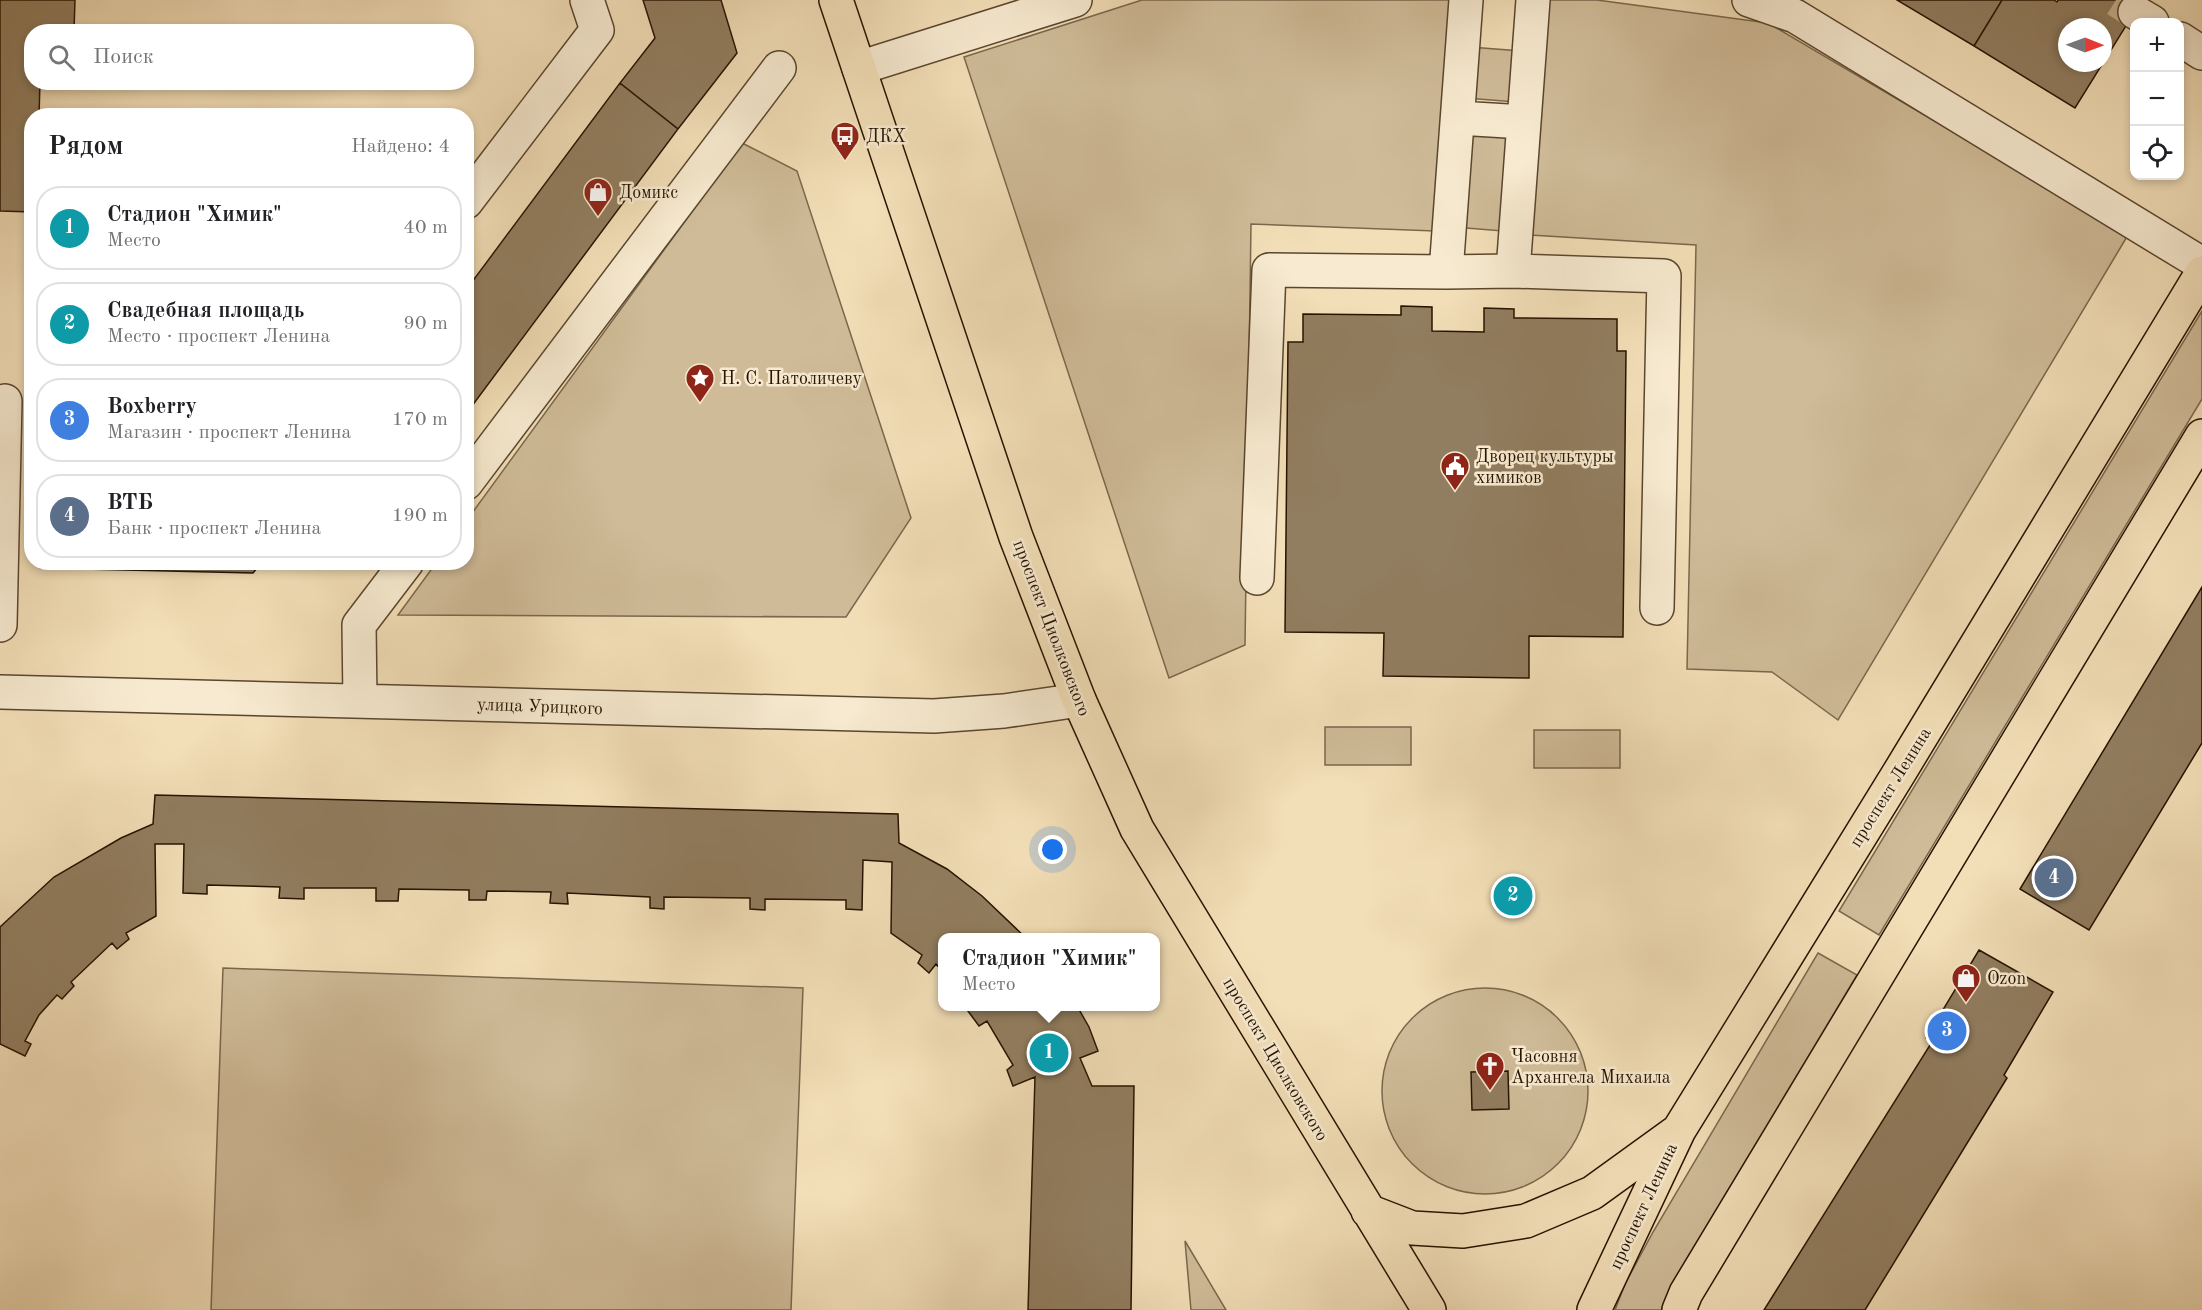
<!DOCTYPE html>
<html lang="ru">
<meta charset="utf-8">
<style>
:root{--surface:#fff;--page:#f6f6f6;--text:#202124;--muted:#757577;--line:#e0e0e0;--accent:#0f766e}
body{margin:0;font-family:"Old Standard TT",serif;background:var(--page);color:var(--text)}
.controls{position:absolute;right:18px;top:18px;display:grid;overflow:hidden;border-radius:12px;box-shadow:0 3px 9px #0003}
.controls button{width:54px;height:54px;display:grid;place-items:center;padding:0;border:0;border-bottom:2px solid var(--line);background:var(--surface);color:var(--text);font:30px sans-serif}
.compass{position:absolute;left:2058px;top:18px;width:54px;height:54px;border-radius:50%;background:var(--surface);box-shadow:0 3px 9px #0003;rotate:91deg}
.you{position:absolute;left:1053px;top:850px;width:21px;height:21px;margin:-15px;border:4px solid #fff;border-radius:50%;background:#1a73e8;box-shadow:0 0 0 9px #1a73e833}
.badge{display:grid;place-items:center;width:39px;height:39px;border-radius:50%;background:var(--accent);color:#fff;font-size:20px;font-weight:700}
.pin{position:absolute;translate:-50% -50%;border:3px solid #fff;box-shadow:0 2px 6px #0006}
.popup{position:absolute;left:938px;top:933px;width:222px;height:78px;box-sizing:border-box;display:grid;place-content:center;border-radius:12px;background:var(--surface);filter:drop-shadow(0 2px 4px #0005);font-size:20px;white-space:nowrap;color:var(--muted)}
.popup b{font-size:22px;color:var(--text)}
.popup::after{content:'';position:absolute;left:50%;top:100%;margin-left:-12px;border:12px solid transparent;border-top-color:var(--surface)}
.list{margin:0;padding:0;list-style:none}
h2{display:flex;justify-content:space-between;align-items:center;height:78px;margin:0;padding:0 24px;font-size:26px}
h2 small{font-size:20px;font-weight:400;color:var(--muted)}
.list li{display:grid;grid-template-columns:39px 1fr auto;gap:18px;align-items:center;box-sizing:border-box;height:84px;margin:0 12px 12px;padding:0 12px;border:2px solid var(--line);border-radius:24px}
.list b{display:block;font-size:22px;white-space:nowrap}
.list p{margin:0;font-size:20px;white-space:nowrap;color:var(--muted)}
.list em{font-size:20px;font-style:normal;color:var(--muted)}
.icon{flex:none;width:33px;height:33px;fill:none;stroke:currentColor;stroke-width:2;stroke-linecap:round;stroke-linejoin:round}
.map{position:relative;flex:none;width:2202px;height:1310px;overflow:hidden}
.search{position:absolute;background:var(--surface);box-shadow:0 3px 9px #0003;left:24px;top:24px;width:450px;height:66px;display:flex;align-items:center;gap:15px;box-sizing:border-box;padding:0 21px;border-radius:24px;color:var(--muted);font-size:22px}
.panel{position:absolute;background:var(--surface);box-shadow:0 3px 9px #0003;left:24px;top:108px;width:450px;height:462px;border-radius:24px}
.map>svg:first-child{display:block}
</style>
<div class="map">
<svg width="2202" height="1310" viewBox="0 0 2202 1310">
<rect width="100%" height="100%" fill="#f2deb7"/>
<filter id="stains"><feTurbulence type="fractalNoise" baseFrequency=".00333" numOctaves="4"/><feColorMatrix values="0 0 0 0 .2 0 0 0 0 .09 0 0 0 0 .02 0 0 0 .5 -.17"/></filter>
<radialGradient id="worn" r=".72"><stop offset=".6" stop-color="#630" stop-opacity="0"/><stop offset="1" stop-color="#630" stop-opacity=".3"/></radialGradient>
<path fill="#cfbb98" stroke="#7b674c" stroke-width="1.5" d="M 1142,0 L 1450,0 L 1435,231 L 1251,224 L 1245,645 L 1169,678 L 964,57 Z
M 1548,0 L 1597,0 L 1768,23 L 2128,235 L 1838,720 L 1772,672 L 1687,669 L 1696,245 L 1530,235 Z
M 1470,47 L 1521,51 L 1516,102 L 1466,98 Z
M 1462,134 L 1510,138 L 1503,231 L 1454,227 Z
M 742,143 L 797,171 L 911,518 L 846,617 L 398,615 L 436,563 L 466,562 L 467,520 Z
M 2202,311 L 2202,399 L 1879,935 L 1839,911 Z
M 1325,727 L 1411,727 L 1411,765 L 1325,765 Z
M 1534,730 L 1620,730 L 1620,768 L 1534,768 Z
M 1818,953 L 1857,975 L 1685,1263 L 1663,1310 L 1615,1310 L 1625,1284 L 1653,1232 Z
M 223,968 L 803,988 L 791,1310 L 211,1310 Z
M1382 1091a103 103 0 1 1 206 0a103 103 0 1 1-206 0Z
M 1185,1241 L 1226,1310 L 1191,1310 Z"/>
<path fill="#917d5f" stroke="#271300" stroke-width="1.5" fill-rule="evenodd" d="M 0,0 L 75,0 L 74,30 L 41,30 L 41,32 L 32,32 L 32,82 L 40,82 L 39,116 L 32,116 L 32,212 L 0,211 Z
M 643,0 L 721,0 L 737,53 L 678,129 L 620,83 L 655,38 Z
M 1897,0 L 2002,0 L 1974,46 Z
M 2002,0 L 2054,0 L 2057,2 L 2058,0 L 2142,0 L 2075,108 L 1974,46 ZM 2067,27 L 2103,27 L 2103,63 L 2067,63 Z
M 620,83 L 678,129 L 466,414 L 466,290 Z
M 1401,306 L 1432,307 L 1432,331 L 1484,332 L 1484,308 L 1514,309 L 1514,318 L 1617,319 L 1617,351 L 1626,351 L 1623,637 L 1529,636 L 1529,678 L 1383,676 L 1384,633 L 1285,632 L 1288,342 L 1303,342 L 1303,314 L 1401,315 Z
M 40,562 L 262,562 L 253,573 L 40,568 Z
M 2202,587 L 2202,743 L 2089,930 L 2020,889 Z
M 155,795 L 898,814 L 899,843 L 947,869 L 982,896 L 1026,938 L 942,938 L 942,971 L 936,964 L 929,973 L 918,963 L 922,955 L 891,933 L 892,862 L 863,860 L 862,910 L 846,909 L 846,900 L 765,899 L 765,910 L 750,909 L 750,898 L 664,897 L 664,909 L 650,908 L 650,897 L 567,893 L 568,904 L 550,903 L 551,892 L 487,891 L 486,900 L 469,900 L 469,890 L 399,889 L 398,901 L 376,901 L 376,888 L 304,888 L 304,899 L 279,898 L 280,887 L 207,885 L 207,894 L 183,893 L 184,844 L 155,844 L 156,916 L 126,933 L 129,939 L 117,949 L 112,943 L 71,982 L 74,986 L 62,999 L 57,995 L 39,1015 L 25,1041 L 31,1044 L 25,1056 L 0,1044 L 0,927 L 54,877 L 121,838 L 153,824 Z
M 1979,950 L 2053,992 L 2004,1075 L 2007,1078 L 1865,1310 L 1764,1310 L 1932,1042 L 1926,1038 Z
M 973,1006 L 1077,1006 L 1089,1027 L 1098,1051 L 1080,1058 L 1092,1086 L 1134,1086 L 1131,1310 L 1028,1310 L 1035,1077 L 1013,1086 L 1007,1070 L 1013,1065 L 987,1021 L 979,1026 L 968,1011 Z
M 1508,1071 L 1509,1109 L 1472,1110 L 1471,1072 Z"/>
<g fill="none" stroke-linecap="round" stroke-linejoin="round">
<path stroke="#c9b592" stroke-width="33" stroke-dasharray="33 16" stroke-linecap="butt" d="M 2116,0 L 2135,12"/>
<g stroke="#5a462e" stroke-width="36">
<path id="minor" d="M 1533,0 L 1513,271 L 1664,276 L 1657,608
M 1749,0 L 1795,16 L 2202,264
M 2135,12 L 2152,22
M 2180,39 L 2202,53
M 859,68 L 1075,0
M 1458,118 L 1524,122
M 466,202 L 597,30 L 587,0
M 1446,272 L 1513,271
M 466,483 L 779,68
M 1257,578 L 1269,270 L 1446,272 L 1466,0
M 0,625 L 5,401
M 0,692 L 934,716 L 1004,711 L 1079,700
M 360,701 L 359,625 L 407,562"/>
</g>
<g stroke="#271300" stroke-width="36">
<path id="major" d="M 836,0 L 1016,537 L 1079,700 L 1137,829 L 1429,1310
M 1368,1211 L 1412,1228 L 1463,1231 L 1526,1221 L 1592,1193 L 1675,1133
M 1594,1310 L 1679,1130 L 1899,773 L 2202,273
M 1679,1310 L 1686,1293 L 2202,436"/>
</g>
<use href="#minor" stroke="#f7ead0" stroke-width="33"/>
<use href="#major" stroke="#f2deb7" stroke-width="33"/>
</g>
<defs>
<g id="bus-pin" transform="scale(1.5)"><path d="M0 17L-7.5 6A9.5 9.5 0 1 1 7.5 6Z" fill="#8f2418" stroke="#f7ead0"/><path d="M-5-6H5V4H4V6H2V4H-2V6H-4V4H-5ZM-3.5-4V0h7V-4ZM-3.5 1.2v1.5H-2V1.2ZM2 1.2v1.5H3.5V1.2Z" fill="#fff"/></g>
<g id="shop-pin" transform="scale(1.5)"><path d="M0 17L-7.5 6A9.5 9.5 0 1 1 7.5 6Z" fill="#8f2418" stroke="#f7ead0"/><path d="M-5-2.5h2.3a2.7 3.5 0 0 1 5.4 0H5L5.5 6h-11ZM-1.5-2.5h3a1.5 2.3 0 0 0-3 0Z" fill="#fff"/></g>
<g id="sight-pin" transform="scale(1.5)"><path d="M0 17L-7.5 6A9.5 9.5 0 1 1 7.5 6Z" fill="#8f2418" stroke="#f7ead0"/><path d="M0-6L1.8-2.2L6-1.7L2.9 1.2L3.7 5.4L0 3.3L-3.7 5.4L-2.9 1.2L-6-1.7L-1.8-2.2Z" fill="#fff"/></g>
<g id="civic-pin" transform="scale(1.5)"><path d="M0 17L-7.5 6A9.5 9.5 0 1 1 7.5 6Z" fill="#8f2418" stroke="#f7ead0"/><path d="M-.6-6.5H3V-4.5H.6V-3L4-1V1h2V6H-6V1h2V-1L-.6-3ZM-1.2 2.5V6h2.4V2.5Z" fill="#fff"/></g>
<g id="church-pin" transform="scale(1.5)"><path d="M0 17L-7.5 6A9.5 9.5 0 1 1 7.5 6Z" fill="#8f2418" stroke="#f7ead0"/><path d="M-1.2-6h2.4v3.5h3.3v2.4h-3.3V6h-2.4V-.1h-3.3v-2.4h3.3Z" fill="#fff"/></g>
</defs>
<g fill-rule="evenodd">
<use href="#bus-pin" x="845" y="136"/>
<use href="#shop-pin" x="598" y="192"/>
<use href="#sight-pin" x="700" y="378"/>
<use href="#civic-pin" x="1455" y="466"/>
<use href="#shop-pin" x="1966" y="978"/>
<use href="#church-pin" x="1490" y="1066"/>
</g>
<g text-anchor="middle" stroke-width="5" stroke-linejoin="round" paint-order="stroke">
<g font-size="18" fill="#271300" stroke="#f7ead0" text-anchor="start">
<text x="866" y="142">ДКХ</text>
<text x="619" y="198">Домикс</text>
<text x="721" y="384">Н. С. Патоличеву</text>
<text x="1476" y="462">Дворец культуры<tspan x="1476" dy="21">химиков</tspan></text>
<text x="1987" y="984">Ozon</text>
<text x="1511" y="1062">Часовня<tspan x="1511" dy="21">Архангела Михаила</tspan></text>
</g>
<g font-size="18" fill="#271300" stroke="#f7ead0">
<text transform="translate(1052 628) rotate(69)" y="6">проспект Циолковского</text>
<text transform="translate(540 706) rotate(2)" y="6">улица Урицкого</text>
<text transform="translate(1890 787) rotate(-58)" y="6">проспект Ленина</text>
<text transform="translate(1276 1059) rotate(59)" y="6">проспект Циолковского</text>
<text transform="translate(1643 1206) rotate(-65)" y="6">проспект Ленина</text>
</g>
</g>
<rect width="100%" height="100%" filter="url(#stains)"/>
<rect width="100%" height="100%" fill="url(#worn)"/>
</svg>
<div class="controls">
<button>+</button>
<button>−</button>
<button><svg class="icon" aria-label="locate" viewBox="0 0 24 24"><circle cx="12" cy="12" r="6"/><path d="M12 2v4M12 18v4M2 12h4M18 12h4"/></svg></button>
</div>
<svg class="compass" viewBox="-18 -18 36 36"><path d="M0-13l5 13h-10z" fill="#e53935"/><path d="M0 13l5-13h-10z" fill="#757577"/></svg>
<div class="you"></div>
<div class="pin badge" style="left:1049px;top:1053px;background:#0f9aa8">1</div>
<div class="popup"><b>Стадион &quot;Химик&quot;</b>Место</div>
<div class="pin badge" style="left:1513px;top:896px;background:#0f9aa8">2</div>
<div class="pin badge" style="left:1947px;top:1031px;background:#3f7fe0">3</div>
<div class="pin badge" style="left:2054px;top:878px;background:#5c6f8a">4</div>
<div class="search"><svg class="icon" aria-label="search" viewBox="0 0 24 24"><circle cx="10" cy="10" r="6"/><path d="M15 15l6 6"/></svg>Поиск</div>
<section class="panel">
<h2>Рядом<small>Найдено: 4</small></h2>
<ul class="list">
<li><span class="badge" style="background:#0f9aa8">1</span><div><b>Стадион &quot;Химик&quot;</b><p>Место</p></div><em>40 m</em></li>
<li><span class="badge" style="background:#0f9aa8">2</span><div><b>Свадебная площадь</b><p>Место · проспект Ленина</p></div><em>90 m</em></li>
<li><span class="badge" style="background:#3f7fe0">3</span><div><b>Boxberry</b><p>Магазин · проспект Ленина</p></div><em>170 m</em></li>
<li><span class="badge" style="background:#5c6f8a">4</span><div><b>ВТБ</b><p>Банк · проспект Ленина</p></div><em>190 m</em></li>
</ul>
</section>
</div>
